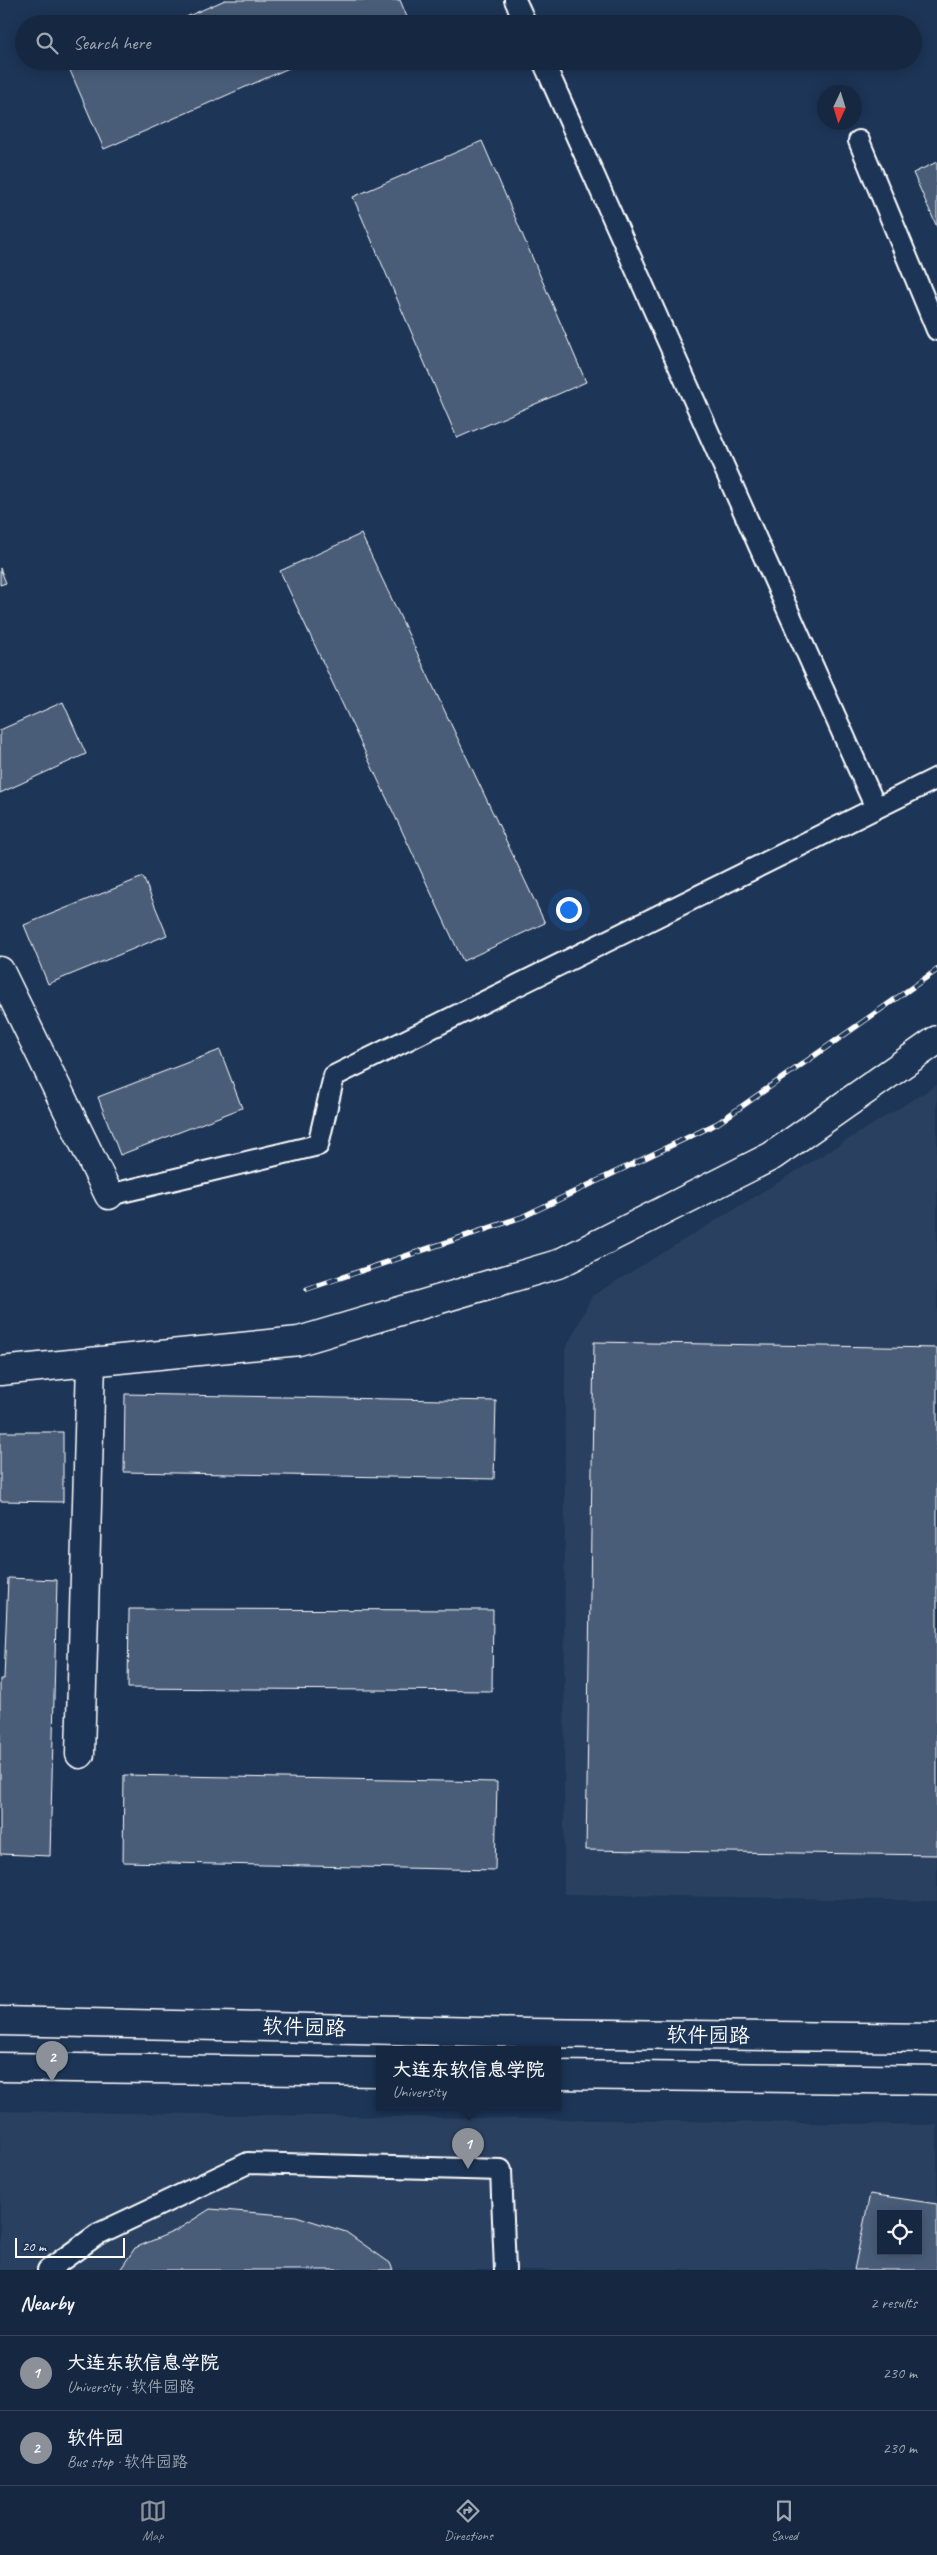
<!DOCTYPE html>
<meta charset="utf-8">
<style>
:root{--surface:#162841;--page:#23344c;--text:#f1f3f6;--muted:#9ea6b1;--line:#35445a;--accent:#8c9099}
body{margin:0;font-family:Caveat,"LXGW WenKai TC",sans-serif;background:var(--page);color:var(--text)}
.controls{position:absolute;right:15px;bottom:15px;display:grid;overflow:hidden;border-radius:0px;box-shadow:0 2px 12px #0003}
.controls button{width:45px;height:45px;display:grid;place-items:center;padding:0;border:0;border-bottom:1px solid var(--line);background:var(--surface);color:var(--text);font:25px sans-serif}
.compass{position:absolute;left:817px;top:85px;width:45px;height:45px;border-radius:50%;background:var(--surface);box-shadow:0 2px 12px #0003;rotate:184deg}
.scale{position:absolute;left:15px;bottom:12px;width:110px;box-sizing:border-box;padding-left:5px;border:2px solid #fff;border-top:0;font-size:14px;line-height:18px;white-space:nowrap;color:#fff;-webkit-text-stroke:4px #1d3557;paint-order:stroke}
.you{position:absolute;left:568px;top:909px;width:18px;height:18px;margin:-12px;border:4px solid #fff;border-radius:50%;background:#1a73e8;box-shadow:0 0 0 8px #1a73e833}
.badge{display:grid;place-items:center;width:32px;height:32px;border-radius:50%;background:var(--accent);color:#fff;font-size:16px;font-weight:700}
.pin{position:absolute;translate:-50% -41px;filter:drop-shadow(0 1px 2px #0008)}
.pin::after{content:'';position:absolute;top:26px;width:18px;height:15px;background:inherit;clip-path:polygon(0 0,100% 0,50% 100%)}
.popup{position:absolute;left:376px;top:2046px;width:185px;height:65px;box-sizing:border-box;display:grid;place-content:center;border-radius:0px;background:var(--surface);filter:drop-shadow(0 1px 4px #0005);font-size:16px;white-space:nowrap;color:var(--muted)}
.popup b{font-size:19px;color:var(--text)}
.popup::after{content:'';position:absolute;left:50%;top:100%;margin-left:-10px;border:10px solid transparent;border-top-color:var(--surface)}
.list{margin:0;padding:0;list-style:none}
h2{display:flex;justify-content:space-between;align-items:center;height:65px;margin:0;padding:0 20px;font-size:21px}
h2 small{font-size:16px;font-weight:400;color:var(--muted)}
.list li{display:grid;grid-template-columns:32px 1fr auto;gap:15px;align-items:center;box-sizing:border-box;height:75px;padding:0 20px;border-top:1px solid var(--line)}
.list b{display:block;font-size:19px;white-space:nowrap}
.list p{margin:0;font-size:16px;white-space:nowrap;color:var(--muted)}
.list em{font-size:16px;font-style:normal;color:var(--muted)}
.icon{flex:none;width:28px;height:28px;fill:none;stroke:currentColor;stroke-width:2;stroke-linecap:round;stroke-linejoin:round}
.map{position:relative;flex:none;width:937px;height:2270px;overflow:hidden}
.search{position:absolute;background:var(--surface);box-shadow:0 2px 12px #0003;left:15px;right:15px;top:15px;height:55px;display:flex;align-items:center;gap:12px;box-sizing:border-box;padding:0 18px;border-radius:28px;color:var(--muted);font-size:19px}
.sheet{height:215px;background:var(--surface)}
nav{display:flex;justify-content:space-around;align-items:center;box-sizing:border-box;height:70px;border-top:1px solid var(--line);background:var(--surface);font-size:14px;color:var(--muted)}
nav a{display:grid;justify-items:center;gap:2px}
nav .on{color:var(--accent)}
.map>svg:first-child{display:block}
</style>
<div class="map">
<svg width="937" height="2270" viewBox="0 0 937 2270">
<rect width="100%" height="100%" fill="#1d3557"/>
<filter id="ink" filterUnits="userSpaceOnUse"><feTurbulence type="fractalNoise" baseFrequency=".02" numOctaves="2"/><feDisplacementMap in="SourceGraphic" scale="10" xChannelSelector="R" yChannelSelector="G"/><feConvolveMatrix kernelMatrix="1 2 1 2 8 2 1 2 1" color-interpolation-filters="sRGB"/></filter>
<g filter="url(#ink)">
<path fill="#2a4161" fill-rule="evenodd" d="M 937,1085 L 937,1901 L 564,1894 L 565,1350 L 592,1296 Z
M 0,2111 L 937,2125 L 937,2270 L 0,2270 ZM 881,2214 L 918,2214 L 918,2251 L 881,2251 Z"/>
<path fill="#4a5d79" stroke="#fff" fill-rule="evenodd" d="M 225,0 L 400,0 L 407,17 L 392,24 L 170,24 Z
M 84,61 L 305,61 L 104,149 L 69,68 Z
M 482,141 L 586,382 L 457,438 L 353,197 Z
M 937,162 L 937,227 L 913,173 Z
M 361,534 L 545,923 L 463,961 L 280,571 Z
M 0,568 L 6,583 L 0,585 Z
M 63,702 L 86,754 L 0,793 L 0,730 Z
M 143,877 L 167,935 L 48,984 L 24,925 Z
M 220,1050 L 242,1108 L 120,1155 L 98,1097 Z
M 594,1342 L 937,1348 L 937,1855 L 586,1850 Z
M 125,1394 L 496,1401 L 494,1479 L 124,1472 Z
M 0,1432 L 63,1432 L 63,1502 L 0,1501 Z
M 8,1578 L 57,1580 L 50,1856 L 0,1854 L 0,1679 L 4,1679 Z
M 129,1609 L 493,1610 L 492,1691 L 128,1688 Z
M 124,1775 L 497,1782 L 495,1870 L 123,1862 Z
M 870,2194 L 937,2204 L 937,2270 L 854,2270 ZM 881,2214 L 918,2214 L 918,2251 L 881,2251 Z
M 210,2209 L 296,2216 L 346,2232 L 390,2263 L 393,2270 L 120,2270 L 135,2248 L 177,2230 Z"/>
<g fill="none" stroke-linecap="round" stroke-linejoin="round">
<g stroke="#fff" stroke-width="24">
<path id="service" d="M 515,0 L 526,24
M 543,61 L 876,808
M 859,141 L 937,330
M 109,1195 L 318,1145 L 334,1076 L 937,778
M 48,2270 L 98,2234 L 248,2163 L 501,2170 L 505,2270"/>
</g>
<g stroke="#fff" stroke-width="31">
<path id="minor" d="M 0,971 L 109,1195
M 0,1371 L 299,1341 L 558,1264 L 772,1156 L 937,1040
M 80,1754 L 91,1362"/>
</g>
<g stroke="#fff" stroke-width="31">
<path id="secondary" d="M 0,2021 L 530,2033 L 937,2038
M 0,2067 L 379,2072
M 557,2075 L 937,2080"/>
</g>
<use href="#service" stroke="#1d3557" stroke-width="20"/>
<use href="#minor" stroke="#1d3557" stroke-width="28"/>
<use href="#secondary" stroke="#1d3557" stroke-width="28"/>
<g stroke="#fff" stroke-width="5.5">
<path id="rail" d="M 307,1289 L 522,1217 L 718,1123 L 937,970"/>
</g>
<use href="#rail" stroke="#1d3557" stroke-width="4" stroke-dasharray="11" stroke-linecap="butt"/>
</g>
</g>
<g text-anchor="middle" stroke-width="4" stroke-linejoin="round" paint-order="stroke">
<g font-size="21" fill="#fff" stroke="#1d3557">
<text transform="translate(304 2027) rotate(2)" y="7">软件园路</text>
<text transform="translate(708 2035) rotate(1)" y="7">软件园路</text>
</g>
</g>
</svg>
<div class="controls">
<button><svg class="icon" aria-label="locate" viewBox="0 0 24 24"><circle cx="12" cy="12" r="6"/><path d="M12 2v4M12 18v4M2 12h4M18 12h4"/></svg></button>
</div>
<svg class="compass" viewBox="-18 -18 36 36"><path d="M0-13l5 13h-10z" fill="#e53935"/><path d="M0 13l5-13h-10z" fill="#9ea6b1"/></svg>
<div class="scale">20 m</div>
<div class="you"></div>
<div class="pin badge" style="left:468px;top:2169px">1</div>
<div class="popup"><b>大连东软信息学院</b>University</div>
<div class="pin badge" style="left:52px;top:2082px">2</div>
<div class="search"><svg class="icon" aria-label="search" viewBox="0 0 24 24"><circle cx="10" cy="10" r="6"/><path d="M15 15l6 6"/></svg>Search here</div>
</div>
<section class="sheet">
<h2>Nearby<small>2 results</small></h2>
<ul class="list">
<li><span class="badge">1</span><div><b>大连东软信息学院</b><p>University · 软件园路</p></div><em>230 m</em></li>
<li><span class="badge">2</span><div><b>软件园</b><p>Bus stop · 软件园路</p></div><em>230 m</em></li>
</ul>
</section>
<nav>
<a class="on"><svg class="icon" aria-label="map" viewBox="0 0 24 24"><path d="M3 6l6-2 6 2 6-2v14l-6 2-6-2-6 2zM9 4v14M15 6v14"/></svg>Map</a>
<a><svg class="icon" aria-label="directions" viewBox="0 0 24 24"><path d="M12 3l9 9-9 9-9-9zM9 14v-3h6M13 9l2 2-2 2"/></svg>Directions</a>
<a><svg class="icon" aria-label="saved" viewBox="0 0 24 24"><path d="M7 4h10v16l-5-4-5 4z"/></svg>Saved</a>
</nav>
